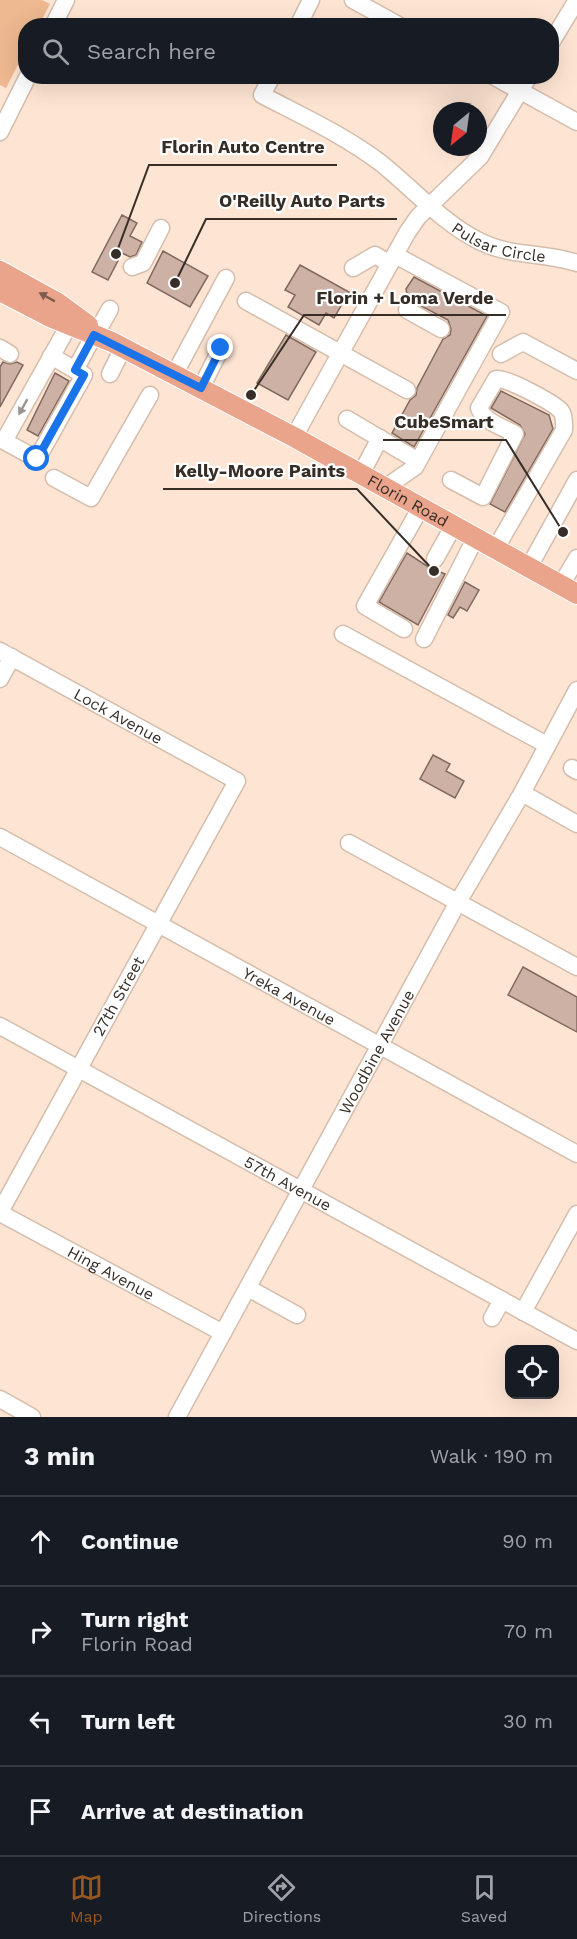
<!DOCTYPE html>
<meta charset="utf-8">
<style>
:root{--surface:#171b24;--page:#242831;--text:#f1f3f6;--muted:#9ea1a6;--line:#363941;--accent:#975721}
body{margin:0;font-family:"Work Sans",sans-serif;background:var(--page);color:var(--text)}
.controls{position:absolute;right:18px;bottom:18px;display:grid;overflow:hidden;border-radius:12px;box-shadow:0 6px 24px #0002}
.controls button{width:54px;height:54px;display:grid;place-items:center;padding:0;border:0;border-bottom:2px solid var(--line);background:var(--surface);color:var(--text);font:30px sans-serif}
.compass{position:absolute;left:433px;top:102px;width:54px;height:54px;border-radius:50%;background:var(--surface);box-shadow:0 6px 24px #0002;rotate:209deg}
.stop{position:absolute;width:18px;height:18px;margin:-14px;border:4px solid #1a73e8;border-radius:50%;background:#fff}
.stop.end{background:#1a73e8;border-color:#fff;box-shadow:0 2px 6px #0008}
.list{margin:0;padding:0;list-style:none}
h2{display:flex;justify-content:space-between;align-items:center;height:78px;margin:0;padding:0 24px;font-size:26px}
h2 small{font-size:20px;font-weight:400;color:var(--muted)}
.list li{display:grid;grid-template-columns:39px 1fr auto;gap:18px;align-items:center;box-sizing:border-box;height:90px;padding:0 24px;border-top:2px solid var(--line)}
.list b{display:block;font-size:22px;white-space:nowrap}
.list p{margin:0;font-size:20px;white-space:nowrap;color:var(--muted)}
.list em{font-size:20px;font-style:normal;color:var(--muted)}
.icon{flex:none;width:33px;height:33px;fill:none;stroke:currentColor;stroke-width:2;stroke-linecap:round;stroke-linejoin:round}
.map{position:relative;flex:none;width:577px;height:1417px;overflow:hidden}
.search{position:absolute;background:var(--surface);box-shadow:0 6px 24px #0002;left:18px;right:18px;top:18px;height:66px;display:flex;align-items:center;gap:15px;box-sizing:border-box;padding:0 21px;border-radius:24px;color:var(--muted);font-size:22px}
.sheet{height:438px;background:var(--surface)}
nav{display:flex;justify-content:space-around;align-items:center;box-sizing:border-box;height:84px;border-top:2px solid var(--line);background:var(--surface);font-size:16px;color:var(--muted)}
nav a{display:grid;justify-items:center;gap:3px}
nav .on{color:var(--accent)}
.map>svg:first-child{display:block}
</style>
<div class="map">
<svg width="577" height="1417" viewBox="0 0 577 1417">
<rect width="100%" height="100%" fill="#fee5d3"/>
<path fill="#eeb890" d="M 0,0 L 42,0 L 50,4 L 39,25 L 26,26 L 25,51 L 6,88 L 0,85 Z"/>
<path fill="#cdb1a5" stroke="#81695d" stroke-width="1.5" d="M 122,215 L 137,223 L 130,236 L 142,242 L 136,255 L 130,257 L 122,253 L 108,280 L 92,272 Z
M 163,251 L 208,276 L 190,307 L 147,283 Z
M 300,265 L 349,292 L 334,318 L 326,313 L 319,325 L 288,307 L 295,295 L 285,290 Z
M 414,277 L 487,316 L 414,447 L 392,433 L 410,400 L 416,395 L 417,388 L 443,339 L 450,335 L 451,329 L 448,320 L 408,299 L 406,289 Z
M 286,335 L 316,352 L 288,400 L 257,383 Z
M 3,362 L 10,364 L 17,362 L 23,365 L 0,407 L 0,367 Z
M 55,373 L 69,381 L 38,436 L 27,430 Z
M 501,391 L 549,415 L 553,429 L 505,512 L 490,504 L 525,434 L 520,425 L 491,408 Z
M 407,553 L 430,568 L 445,574 L 418,625 L 379,602 Z
M 465,582 L 479,590 L 467,611 L 460,607 L 453,618 L 448,615 Z
M 433,755 L 450,764 L 446,771 L 464,781 L 455,798 L 420,779 Z
M 523,967 L 577,997 L 577,1032 L 508,995 Z"/>
<g fill="none" stroke-linecap="round" stroke-linejoin="round">
<g stroke="#d5bdac" stroke-width="19">
<g id="minor">
<path d="M 353,0 L 400,26"/>
<path d="M 53,26 L 66,0"/>
<path d="M 298,26 L 311,0"/>
<path d="M 552,41 L 577,0"/>
<path id="s1" d="M 272,76 L 262,95 C 302,116 346,136 382,164 C 413,189 443,223 479,241 C 510,257 544,252 577,263"/>
<path d="M 493,76 L 577,122"/>
<path d="M 0,132 L 28,76"/>
<path d="M 132,267 L 143,263 L 161,228"/>
<path d="M 353,268 L 375,255 L 390,264"/>
<path d="M 246,301 L 407,390"/>
<path d="M 407,310 L 441,329"/>
<path d="M 97,332 L 110,309"/>
<path d="M 0,348 L 10,354"/>
<path d="M 501,354 L 523,342 L 577,371"/>
<path d="M 51,356 L 84,375 L 37,459 L 4,441 L 69,325"/>
<path d="M 75,370 L 94,335"/>
<path d="M 110,374 L 123,348"/>
<path d="M 174,375 L 226,278"/>
<path d="M 201,388 L 221,348"/>
<path d="M 347,419 L 418,461"/>
<path d="M 294,437 L 407,233 L 418,217 L 480,157 L 529,76"/>
<path d="M 361,474 L 380,438"/>
<path d="M 54,478 L 91,498 L 150,395"/>
<path d="M 451,480 L 483,497 L 515,434 C 503,427 484,422 479,408 L 496,379 C 506,377 554,403 561,411 C 565,417 564,424 564,430 L 496,548"/>
<path d="M 386,487 L 415,467 L 501,312 L 395,255"/>
<path d="M 435,559 L 454,525"/>
<path d="M 529,567 L 577,480"/>
<path d="M 561,585 L 577,558"/>
<path d="M 404,629 L 365,606 L 421,507"/>
<path d="M 343,634 L 547,745"/>
<path d="M 424,639 L 476,537"/>
<path id="s2" d="M 0,651 L 237,781 L 0,1212"/>
<path d="M 0,679 L 12,657"/>
<path d="M 572,768 L 577,771"/>
<path d="M 522,793 L 577,824"/>
<path id="s3" d="M 0,837 L 577,1154"/>
<path d="M 349,843 L 577,967"/>
<path id="s4" d="M 0,1026 L 577,1341"/>
<path id="s5" d="M 0,1213 L 223,1333"/>
<path d="M 248,1288 L 297,1315"/>
<path d="M 523,1312 L 577,1214"/>
<path d="M 492,1318 L 502,1300"/>
<path d="M 0,1399 L 32,1417"/>
<path id="s6" d="M 177,1417 L 458,902 L 522,793 L 577,690"/>
</g>
</g>
<g stroke="#fff" stroke-width="22">
<g id="major">
<path d="M 0,271 L 58,303 L 88,325"/>
<path id="s7" d="M 0,291 L 50,317 L 112,342 L 294,437 L 577,594"/>
</g>
</g>
<use href="#minor" stroke="#fff" stroke-width="16"/>
<use href="#major" stroke="#eaa48b" stroke-width="20"/>
</g>
<defs><path id="oneway-solid" d="M-6-.8H1V-3.2L6.5 0L1 3.2V.8H-6Z" transform="scale(1.5)"/></defs>
<use fill="#7e5d4e" href="#oneway-solid" transform="translate(47 297) rotate(-151)"/>
<use fill="#9a9692" href="#oneway-solid" transform="translate(23 407) rotate(119)"/>
<g fill="none" stroke-linecap="round" stroke-linejoin="round">
<path stroke="#1a73e8" stroke-width="8" d="M 37,459 L 84,375 L 75,370 L 94,335 L 201,388 L 221,348"/>
</g>
<g text-anchor="middle" stroke-width="4.5" stroke-linejoin="round" paint-order="stroke">
<g font-size="16" fill="#362d26" stroke="#fff">
<text dy="6" stroke="none"><textPath href="#s1" startOffset="304">Pulsar Circle</textPath></text>
<text dy="6" stroke="none"><textPath href="#s7" startOffset="459">Florin Road</textPath></text>
<text dy="6" stroke="none"><textPath href="#s2" startOffset="135">Lock Avenue</textPath></text>
<text transform="translate(118 996) rotate(-61)" y="6">27th Street</text>
<text dy="6" stroke="none"><textPath href="#s3" startOffset="330">Yreka Avenue</textPath></text>
<text dy="6" stroke="none"><textPath href="#s6" startOffset="416">Woodbine Avenue</textPath></text>
<text dy="6" stroke="none"><textPath href="#s4" startOffset="328">57th Avenue</textPath></text>
<text dy="6" stroke="none"><textPath href="#s5" startOffset="126">Hing Avenue</textPath></text>
</g>
</g>
<path fill="none" stroke="#362d26" stroke-width="2" d="M116 254L149 165H337M175 283L206 219H397M251 395L304 315H506M563 532L506 440H383M434 571L357 489H163"/>
<g fill="#362d26" stroke="#fff" stroke-width="2">
<circle cx="116" cy="254" r="6"/>
<circle cx="175" cy="283" r="6"/>
<circle cx="251" cy="395" r="6"/>
<circle cx="563" cy="532" r="6"/>
<circle cx="434" cy="571" r="6"/>
</g>
<g font-size="18" text-anchor="middle" font-weight="bold" fill="#362d26" stroke="#fff" stroke-width="4.5" stroke-linejoin="round" paint-order="stroke">
<text x="243" y="153">Florin Auto Centre</text>
<text x="302" y="207">O'Reilly Auto Parts</text>
<text x="405" y="304">Florin + Loma Verde</text>
<text x="444" y="428">CubeSmart</text>
<text x="260" y="477">Kelly-Moore Paints</text>
</g>
</svg>
<div class="controls">
<button><svg class="icon" aria-label="locate" viewBox="0 0 24 24"><circle cx="12" cy="12" r="6"/><path d="M12 2v4M12 18v4M2 12h4M18 12h4"/></svg></button>
</div>
<svg class="compass" viewBox="-18 -18 36 36"><path d="M0-13l5 13h-10z" fill="#e53935"/><path d="M0 13l5-13h-10z" fill="#9ea1a6"/></svg>
<div class="stop" style="left:37px;top:459px"></div>
<div class="stop end" style="left:221px;top:348px"></div>
<div class="search"><svg class="icon" aria-label="search" viewBox="0 0 24 24"><circle cx="10" cy="10" r="6"/><path d="M15 15l6 6"/></svg>Search here</div>
</div>
<section class="sheet">
<h2>3 min<small>Walk · 190 m</small></h2>
<ul class="list">
<li><svg class="icon" aria-label="ahead" viewBox="0 0 24 24"><path d="M12 20V5M6 11l6-6 6 6"/></svg><div><b>Continue</b></div><em>90 m</em></li>
<li><svg class="icon" aria-label="right" viewBox="0 0 24 24"><path d="M7 20v-9h11M14 6l5 5-5 5"/></svg><div><b>Turn right</b><p>Florin Road</p></div><em>70 m</em></li>
<li><svg class="icon" aria-label="left" viewBox="0 0 24 24"><path d="M17 20v-9H6M10 6l-5 5 5 5"/></svg><div><b>Turn left</b></div><em>30 m</em></li>
<li><svg class="icon" aria-label="arrive" viewBox="0 0 24 24"><path d="M6 21V4h12l-3 4 3 4H6"/></svg><div><b>Arrive at destination</b></div></li>
</ul>
</section>
<nav>
<a class="on"><svg class="icon" aria-label="map" viewBox="0 0 24 24"><path d="M3 6l6-2 6 2 6-2v14l-6 2-6-2-6 2zM9 4v14M15 6v14"/></svg>Map</a>
<a><svg class="icon" aria-label="directions" viewBox="0 0 24 24"><path d="M12 3l9 9-9 9-9-9zM9 14v-3h6M13 9l2 2-2 2"/></svg>Directions</a>
<a><svg class="icon" aria-label="saved" viewBox="0 0 24 24"><path d="M7 4h10v16l-5-4-5 4z"/></svg>Saved</a>
</nav>
